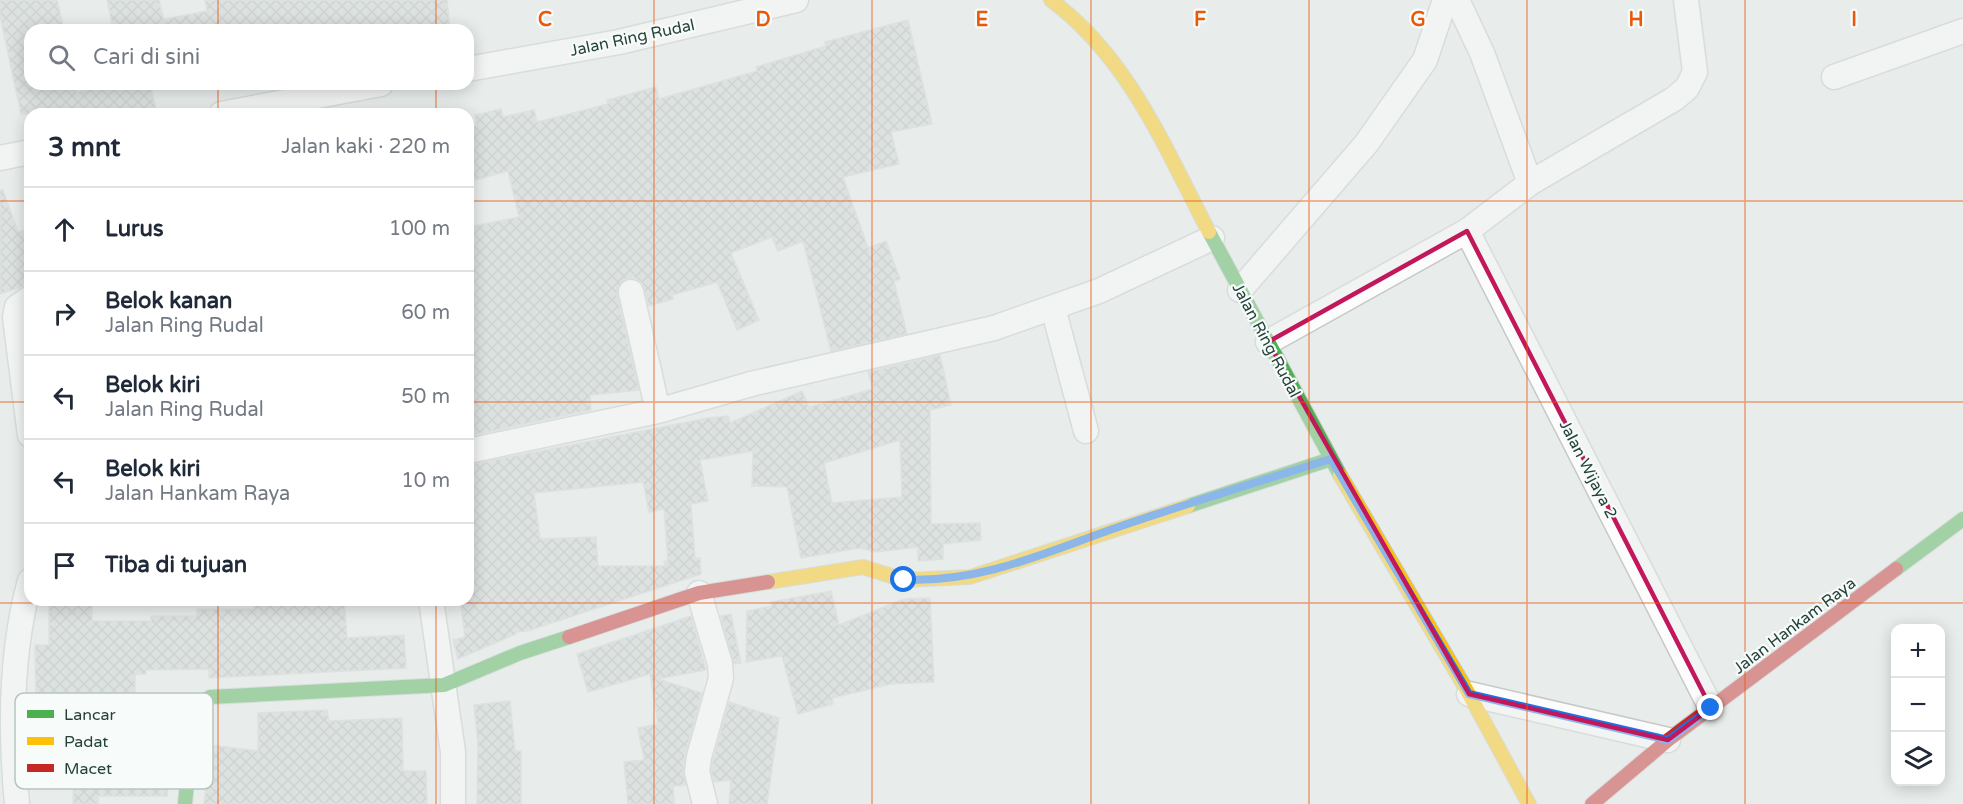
<!DOCTYPE html>
<html lang="id">
<meta charset="utf-8">
<style>
:root{--surface:#fff;--page:#f6f6f7;--text:#1f2937;--muted:#747a83;--line:#e0e1e3}
body{margin:0;font-family:"Varela Round",sans-serif;background:var(--page);color:var(--text)}
.controls{position:absolute;right:18px;bottom:18px;display:grid;overflow:hidden;border-radius:12px;box-shadow:0 3px 15px #0003}
.controls button{width:54px;height:54px;display:grid;place-items:center;padding:0;border:0;border-bottom:2px solid var(--line);background:var(--surface);color:var(--text);font:30px sans-serif}
.stop{position:absolute;width:18px;height:18px;margin:-14px;border:4px solid #1a73e8;border-radius:50%;background:#fff}
.stop.end{background:#1a73e8;border-color:#fff;box-shadow:0 2px 6px #0008}
.list{margin:0;padding:0;list-style:none}
h2{display:flex;justify-content:space-between;align-items:center;height:78px;margin:0;padding:0 24px;font-size:26px}
h2 small{font-size:20px;font-weight:400;color:var(--muted)}
.list li{display:grid;grid-template-columns:39px 1fr auto;gap:18px;align-items:center;box-sizing:border-box;height:84px;padding:0 24px;border-top:2px solid var(--line)}
.list b{display:block;font-size:22px;white-space:nowrap}
.list p{margin:0;font-size:20px;white-space:nowrap;color:var(--muted)}
.list em{font-size:20px;font-style:normal;color:var(--muted)}
.icon{flex:none;width:33px;height:33px;fill:none;stroke:currentColor;stroke-width:2;stroke-linecap:round;stroke-linejoin:round}
.map{position:relative;flex:none;width:1963px;height:804px;overflow:hidden}
.search{position:absolute;background:var(--surface);box-shadow:0 3px 15px #0003;left:24px;top:24px;width:450px;height:66px;display:flex;align-items:center;gap:15px;box-sizing:border-box;padding:0 21px;border-radius:18px;color:var(--muted);font-size:22px}
.panel{position:absolute;background:var(--surface);box-shadow:0 3px 15px #0003;left:24px;top:108px;width:450px;height:498px;border-radius:18px}
.map>svg:first-child{display:block}
</style>
<div class="map">
<svg width="1963" height="804" viewBox="0 0 1963 804">
<defs>
<pattern id="building-cross-hatch" width="8" height="8" patternUnits="userSpaceOnUse" patternTransform="scale(1.5)"><rect width="8" height="8" fill="#cfd4d2"/><path d="M0 0l8 8M0 8l8-8" fill="none" stroke="#b2b7b5"/></pattern>
</defs>
<rect width="100%" height="100%" fill="#e8edeb"/>
<path fill="url(#building-cross-hatch)" stroke="#d1d6d4" stroke-width="1.5" fill-rule="evenodd" d="M 0,0 L 57,0 L 64,30 L 30,30 L 30,84 L 75,84 L 77,92 L 117,84 L 150,84 L 157,114 L 21,114 L 0,16 Z
M 107,0 L 159,0 L 166,30 L 113,30 Z
M 205,0 L 447,0 L 450,30 L 166,30 L 165,19 L 207,11 Z
M 908,20 L 932,124 L 891,132 L 899,164 L 843,177 L 868,248 L 886,241 L 900,279 L 894,281 L 907,334 L 831,351 L 803,241 L 778,251 L 772,237 L 731,253 L 759,320 L 737,330 L 717,282 L 672,295 L 673,299 L 649,306 L 642,283 L 635,278 L 627,278 L 618,287 L 617,295 L 639,390 L 590,395 L 591,410 L 468,436 L 468,227 L 519,217 L 508,171 L 468,182 L 468,128 L 477,125 L 475,115 L 501,109 L 503,117 L 534,110 L 537,122 L 608,104 L 607,100 L 656,87 L 659,99 L 757,71 L 756,67 L 826,46 L 825,42 Z
M 0,190 L 3,190 L 18,232 L 30,229 L 30,284 L 0,294 Z
M 940,355 L 951,405 L 930,410 L 931,524 L 980,523 L 981,540 L 943,544 L 943,559 L 918,561 L 918,547 L 876,552 L 860,548 L 801,558 L 787,487 L 752,486 L 753,451 L 700,460 L 708,501 L 691,504 L 695,558 L 700,558 L 701,574 L 527,631 L 516,632 L 516,634 L 458,659 L 453,640 L 465,637 L 461,605 L 468,604 L 468,465 L 708,418 L 728,416 L 730,423 L 802,391 L 809,407 L 873,389 L 868,372 ZM 900,440 L 902,497 L 832,503 L 824,463 ZM 643,482 L 649,512 L 664,509 L 668,561 L 664,561 L 665,566 L 598,566 L 596,537 L 540,539 L 534,493 Z
M 831,591 L 839,625 L 904,599 L 930,598 L 934,682 L 891,684 L 832,698 L 833,704 L 798,714 L 782,656 L 746,662 L 747,611 L 772,606 L 771,602 Z
M 254,600 L 344,600 L 347,638 L 404,635 L 406,668 L 209,678 L 209,669 L 146,670 L 146,674 L 135,674 L 135,748 L 172,748 L 167,796 L 98,796 L 98,804 L 73,804 L 74,760 L 29,759 L 29,708 L 36,708 L 35,645 L 49,645 L 49,605 L 92,605 L 92,621 L 151,621 L 151,616 L 197,616 L 197,609 L 254,609 Z
M 731,614 L 741,663 L 734,664 L 721,616 Z
M 691,616 L 706,670 L 658,679 L 702,693 L 685,755 L 683,771 L 686,785 L 673,786 L 674,804 L 628,804 L 624,762 L 644,760 L 638,728 L 658,724 L 650,674 L 588,692 L 577,654 Z
M 510,701 L 515,751 L 521,751 L 521,804 L 477,804 L 478,744 L 474,705 Z
M 729,702 L 779,718 L 767,804 L 729,804 L 731,780 L 714,782 L 711,771 L 713,760 Z
M 327,710 L 329,721 L 402,718 L 403,771 L 426,771 L 427,804 L 204,804 L 211,745 L 258,751 L 258,713 Z"/>
<g fill="none" stroke-linecap="round" stroke-linejoin="round">
<g stroke="#c5cac8" stroke-width="27">
<path id="street" d="M 1457,0 L 1482,53 L 1530,183
M 468,69 L 619,42 L 796,0
M 1834,77 L 1963,31
M 221,114 L 381,84
M 0,158 L 30,152
M 1467,231 L 1711,708
M 1240,290 L 1366,144 L 1425,60 L 1445,0
M 631,292 L 658,411
M 30,298 L 17,307 L 15,317 L 30,435
M 1053,308 L 1086,431
M 1268,342 L 1467,231 L 1530,183 L 1674,99 L 1687,88 L 1695,72 L 1686,0
M 468,451 L 658,411 L 751,384 L 994,328 L 1099,291 L 1212,238
M 699,593 L 720,664 L 721,678 L 699,757 L 697,772 L 705,804
M 431,600 L 453,752 L 453,804
M 1469,694 L 1668,740
M 17,804 C 10,730 10,653 30,581"/>
</g>
<g stroke="#c3cbc8" stroke-width="16">
<path id="fast" d="M 1209,232 L 1340,475
M 1188,506 L 1331,459
M 1896,569 L 1963,519
M 185,804 L 194,711 L 210,697 L 444,685 L 520,653 L 569,637"/>
</g>
<g stroke="#c3cbc8" stroke-width="16">
<path id="slow" d="M 1051,0 C 1129,58 1165,148 1209,232
M 1340,475 L 1469,694 L 1529,804
M 768,582 L 863,567 L 904,580 L 970,577 L 1188,506"/>
</g>
<g stroke="#c3cbc8" stroke-width="16">
<path id="jam" d="M 569,637 L 699,593 L 768,582
M 1592,804 L 1668,740 L 1896,569"/>
</g>
<use href="#street" stroke="#fcfcfc" stroke-width="24"/>
<use href="#fast" stroke="#4caf50" stroke-width="14"/>
<use href="#slow" stroke="#ffc107" stroke-width="14"/>
<use href="#jam" stroke="#c62828" stroke-width="14"/>
</g>
<g fill="none" stroke-linecap="round" stroke-linejoin="round">
<path stroke="#1a73e8" stroke-width="8" d="M 904,580 C 988,582 1050,550 1127,524 C 1195,501 1263,480 1331,459 L 1469,694 L 1668,740 L 1711,708"/>
</g>
<path d="M0 0H1963V804H0ZM 1467,231 L 1711,708 L 1668,740 L 1469,694 L 1268,342 Z" fill="#e8edeb" fill-opacity=".55" fill-rule="evenodd"/>
<path fill="none" stroke="#c2185b" stroke-width="4.5" stroke-linejoin="round" d="M 1467,231 L 1711,708 L 1668,740 L 1469,694 L 1268,342 Z"/>
<path fill="none" stroke="#e8590c" stroke-width="1.5" stroke-opacity="0.55" d="M 218,0 L 218,30M 436,0 L 436,30M 654,0 L 654,804M 872,0 L 872,804M 1091,0 L 1091,804M 1309,0 L 1309,804M 1527,0 L 1527,804M 1745,0 L 1745,804M 218,84 L 218,114M 436,84 L 436,114M 0,201 L 30,201M 468,201 L 1963,201M 0,402 L 30,402M 468,402 L 1963,402M 218,600 L 218,804M 436,600 L 436,804M 0,603 L 1963,603"/>
<g text-anchor="middle" stroke-width="4.5" stroke-linejoin="round" paint-order="stroke">
<g font-size="16" fill="#24423a" stroke="#f7fbf9">
<text transform="translate(632 37) rotate(-12)" y="6">Jalan Ring Rudal</text>
<text transform="translate(1267 340) rotate(62)" y="6">Jalan Ring Rudal</text>
<text transform="translate(1589 469) rotate(63)" y="6">Jalan Wijaya 2</text>
<text transform="translate(1794 625) rotate(-37)" y="6">Jalan Hankam Raya</text>
</g>
</g>
<rect x="15" y="693" width="198" height="96" rx="9" fill="#f7fbf9" stroke="#b8c4c0" stroke-width="1.5"/>
<rect x="27" y="710" width="27" height="8" fill="#4caf50"/>
<rect x="27" y="737" width="27" height="8" fill="#ffc107"/>
<rect x="27" y="764" width="27" height="8" fill="#c62828"/>
<g font-size="16" fill="#24423a">
<text x="64" y="720">Lancar</text>
<text x="64" y="747">Padat</text>
<text x="64" y="774">Macet</text>
</g>
<g font-size="20" text-anchor="middle" font-weight="bold" fill="#e8590c" stroke="#f7fbf9" stroke-width="4.5" stroke-linejoin="round" paint-order="stroke">
<text x="545" y="26">C</text>
<text x="763" y="26">D</text>
<text x="982" y="26">E</text>
<text x="1200" y="26">F</text>
<text x="1418" y="26">G</text>
<text x="1636" y="26">H</text>
<text x="1854" y="26">I</text>
</g>
</svg>
<div class="controls">
<button>+</button>
<button>−</button>
<button><svg class="icon" aria-label="layers" viewBox="0 0 24 24"><path d="M12 4l9 5-9 5-9-5zM3 14l9 5 9-5"/></svg></button>
</div>
<div class="stop" style="left:904px;top:580px"></div>
<div class="stop end" style="left:1711px;top:708px"></div>
<div class="search"><svg class="icon" aria-label="search" viewBox="0 0 24 24"><circle cx="10" cy="10" r="6"/><path d="M15 15l6 6"/></svg>Cari di sini</div>
<section class="panel">
<h2>3 mnt<small>Jalan kaki · 220 m</small></h2>
<ul class="list">
<li><svg class="icon" aria-label="ahead" viewBox="0 0 24 24"><path d="M12 20V5M6 11l6-6 6 6"/></svg><div><b>Lurus</b></div><em>100 m</em></li>
<li><svg class="icon" aria-label="right" viewBox="0 0 24 24"><path d="M7 20v-9h11M14 6l5 5-5 5"/></svg><div><b>Belok kanan</b><p>Jalan Ring Rudal</p></div><em>60 m</em></li>
<li><svg class="icon" aria-label="left" viewBox="0 0 24 24"><path d="M17 20v-9H6M10 6l-5 5 5 5"/></svg><div><b>Belok kiri</b><p>Jalan Ring Rudal</p></div><em>50 m</em></li>
<li><svg class="icon" aria-label="left" viewBox="0 0 24 24"><path d="M17 20v-9H6M10 6l-5 5 5 5"/></svg><div><b>Belok kiri</b><p>Jalan Hankam Raya</p></div><em>10 m</em></li>
<li><svg class="icon" aria-label="arrive" viewBox="0 0 24 24"><path d="M6 21V4h12l-3 4 3 4H6"/></svg><div><b>Tiba di tujuan</b></div></li>
</ul>
</section>
</div>
